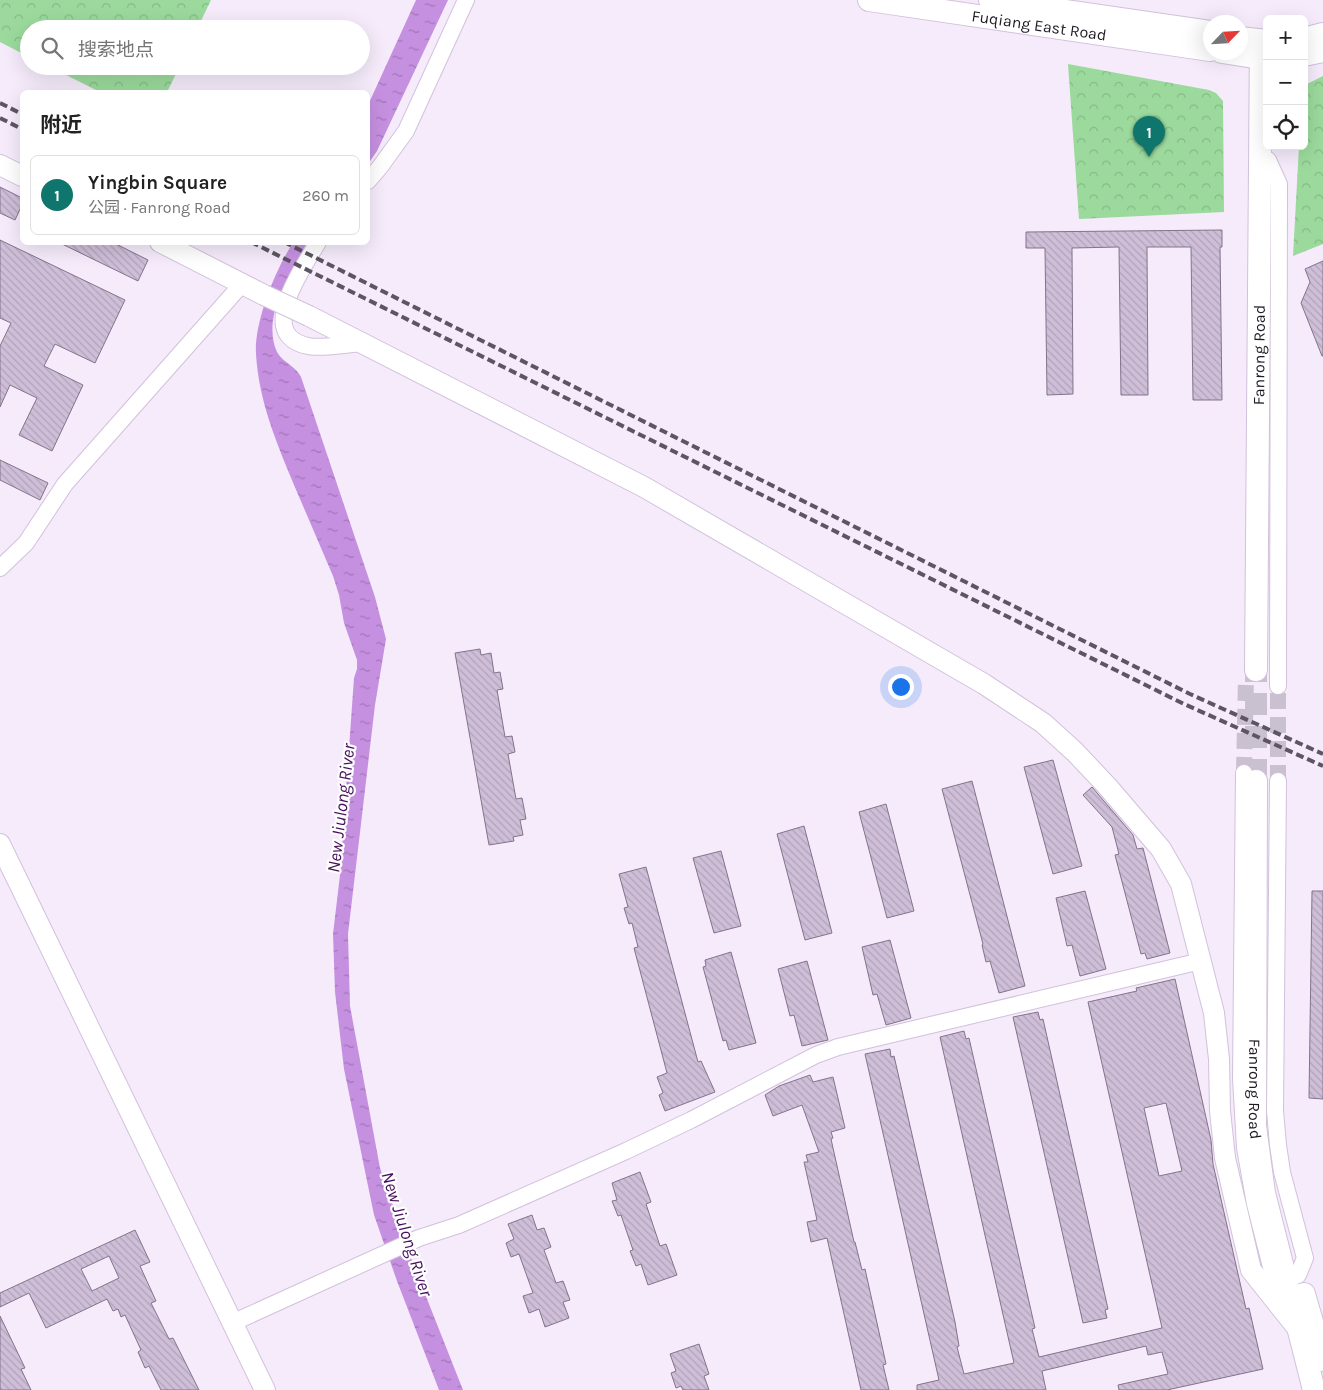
<!DOCTYPE html>
<html lang="zh">
<meta charset="utf-8">
<style>
:root{--surface:#fff;--page:#f2f2f2;--text:#222;--muted:#767676;--line:#e0e0e0;--accent:#0f766e}
body{margin:0;font-family:Karla,"Noto Sans SC",sans-serif;background:var(--page);color:var(--text)}
.controls{position:absolute;right:15px;top:15px;display:grid;overflow:hidden;border-radius:8px;box-shadow:0 5px 20px #0002}
.controls button{width:45px;height:45px;display:grid;place-items:center;padding:0;border:0;border-bottom:1px solid var(--line);background:var(--surface);color:var(--text);font:25px sans-serif}
.compass{position:absolute;left:1203px;top:15px;width:45px;height:45px;border-radius:50%;background:var(--surface);box-shadow:0 5px 20px #0002;rotate:65deg}
.you{position:absolute;left:900px;top:686px;width:18px;height:18px;margin:-12px;border:4px solid #fff;border-radius:50%;background:#1a73e8;box-shadow:0 0 0 8px #1a73e833}
.badge{display:grid;place-items:center;width:32px;height:32px;border-radius:50%;background:var(--accent);color:#fff;font-size:16px;font-weight:700}
.pin{position:absolute;translate:-50% -41px;filter:drop-shadow(0 1px 2px #0008)}
.pin::after{content:'';position:absolute;top:26px;width:18px;height:15px;background:inherit;clip-path:polygon(0 0,100% 0,50% 100%)}
.list{margin:0;padding:0;list-style:none}
h2{display:flex;justify-content:space-between;align-items:center;height:65px;margin:0;padding:0 20px;font-size:21px}
h2 small{font-size:16px;font-weight:400;color:var(--muted)}
.list li{display:grid;grid-template-columns:32px 1fr auto;gap:15px;align-items:center;box-sizing:border-box;height:80px;margin:0 10px 10px;padding:0 10px;border:1px solid var(--line);border-radius:8px}
.list b{display:block;font-size:19px;white-space:nowrap}
.list p{margin:0;font-size:16px;white-space:nowrap;color:var(--muted)}
.list em{font-size:16px;font-style:normal;color:var(--muted)}
.icon{flex:none;width:28px;height:28px;fill:none;stroke:currentColor;stroke-width:2;stroke-linecap:round;stroke-linejoin:round}
.map{position:relative;flex:none;width:1323px;height:1390px;overflow:hidden}
.search{position:absolute;background:var(--surface);box-shadow:0 5px 20px #0002;left:20px;top:20px;width:350px;height:55px;display:flex;align-items:center;gap:12px;box-sizing:border-box;padding:0 18px;border-radius:28px;color:var(--muted);font-size:19px}
.panel{position:absolute;background:var(--surface);box-shadow:0 5px 20px #0002;left:20px;top:90px;width:350px;height:155px;border-radius:8px}
.map>svg:first-child{display:block}
</style>
<div class="map">
<svg width="1323" height="1390" viewBox="0 0 1323 1390">
<defs>
<pattern id="park-crowns" width="20" height="18" patternUnits="userSpaceOnUse" patternTransform="scale(1.25)"><rect width="20" height="18" fill="#9bda9c"/><path d="M2 6a3 3 0 1 1 6 0M12 15a3 3 0 1 1 6 0" fill="none" stroke="#85ba86"/></pattern>
<pattern id="water-ripples" width="26" height="14" patternUnits="userSpaceOnUse" patternTransform="scale(1.25)"><rect width="26" height="14" fill="#c690e1"/><path d="M2 4q2-2 4 0t4 0M15 11q2-2 4 0t4 0" fill="none" stroke="#a075b6"/></pattern>
<pattern id="building-back-hatch" width="6" height="6" patternUnits="userSpaceOnUse" patternTransform="scale(1.25)"><rect width="6" height="6" fill="#cfbed8"/><path d="M-1 5l2 2M0 0l6 6M5-1l2 2" fill="none" stroke="#b1a3b9"/></pattern>
</defs>
<rect width="100%" height="100%" fill="#f5ebfb"/>
<path fill="url(#park-crowns)" d="M 0,0 L 211,0 L 197,29 L 29,29 L 29,57 L 0,42 Z
M 1068,64 L 1209,90 L 1216,93 L 1223,101 L 1224,212 L 1079,219 Z
M 48,66 L 180,66 L 167,92 L 100,92 Z
M 1323,76 L 1323,244 L 1293,256 L 1299,146 L 1304,146 L 1304,87 L 1307,84 Z"/>
<path fill="url(#water-ripples)" d="M 416,0 L 448,0 L 377,151 L 368,164 L 368,105 Z
M 293,243 L 307,243 C 291,272 261,317 277,352 C 283,363 296,366 301,377 L 375,597 L 386,639 L 375,705 L 348,934 L 350,1006 L 380,1168 L 412,1261 L 463,1390 L 439,1390 L 397,1281 L 374,1215 L 344,1069 L 335,992 L 333,934 L 340,875 L 354,678 L 357,669 L 357,660 L 344,623 L 339,595 L 333,576 C 320,546 307,515 294,485 C 276,441 259,402 256,354 C 254,322 276,268 293,243 Z"/>
<path fill="url(#building-back-hatch)" stroke="#83738b" fill-rule="evenodd" d="M 0,187 L 22,198 L 22,205 L 15,220 L 0,213 Z
M 1222,230 L 1222,247 L 1220,247 L 1222,400 L 1193,400 L 1191,247 L 1147,247 L 1148,395 L 1121,395 L 1119,247 L 1072,248 L 1073,394 L 1047,395 L 1045,248 L 1026,248 L 1026,232 Z
M 0,240 L 125,300 L 95,363 L 55,344 L 44,366 L 83,385 L 52,451 L 19,435 L 37,398 L 10,385 L 0,407 L 0,346 L 11,323 L 0,318 Z
M 58,242 L 112,242 L 148,260 L 138,281 Z
M 1323,261 L 1323,356 L 1322,356 L 1301,303 L 1310,282 L 1305,269 Z
M 0,460 L 48,483 L 40,500 L 0,480 Z
M 480,649 L 481,655 L 491,653 L 494,673 L 500,672 L 503,689 L 497,690 L 505,737 L 512,736 L 515,752 L 508,754 L 516,799 L 522,798 L 526,819 L 520,820 L 523,835 L 513,837 L 514,841 L 489,845 L 455,653 Z
M 1053,760 L 1082,866 L 1053,874 L 1024,767 Z
M 972,781 L 1025,986 L 999,993 L 990,961 L 986,962 L 982,945 L 983,944 L 942,789 Z
M 1092,787 L 1133,835 L 1137,849 L 1143,848 L 1170,953 L 1147,959 L 1145,953 L 1141,954 L 1115,855 L 1119,854 L 1112,827 L 1083,795 Z
M 886,804 L 914,911 L 887,918 L 859,812 Z
M 804,826 L 832,933 L 805,940 L 777,834 Z
M 721,851 L 741,926 L 714,933 L 693,858 Z
M 646,867 L 698,1062 L 701,1061 L 715,1092 L 665,1111 L 659,1095 L 663,1093 L 657,1077 L 667,1073 L 634,948 L 638,947 L 632,923 L 629,924 L 624,908 L 628,907 L 619,874 Z
M 1085,891 L 1106,969 L 1080,976 L 1072,945 L 1067,946 L 1056,898 Z
M 1312,891 L 1323,891 L 1323,1099 L 1309,1098 Z
M 890,940 L 911,1018 L 886,1025 L 877,994 L 873,995 L 862,947 Z
M 731,952 L 756,1043 L 729,1050 L 726,1040 L 723,1041 L 703,967 L 706,966 L 705,960 Z
M 807,961 L 828,1040 L 802,1046 L 794,1015 L 790,1016 L 778,969 Z
M 1175,979 L 1211,1140 L 1213,1164 L 1246,1309 L 1249,1308 L 1263,1369 L 1167,1390 L 1119,1390 L 1118,1385 L 1168,1374 L 1162,1352 L 1148,1355 L 1146,1346 L 1042,1371 L 1046,1390 L 917,1390 L 917,1385 L 939,1380 L 865,1054 L 890,1049 L 891,1057 L 894,1056 L 955,1322 L 959,1346 L 957,1347 L 964,1374 L 1014,1363 L 940,1037 L 964,1031 L 966,1039 L 969,1038 L 1035,1328 L 1032,1329 L 1039,1357 L 1162,1328 L 1088,1002 L 1137,991 L 1136,988 ZM 1166,1103 L 1182,1171 L 1159,1176 L 1144,1108 Z
M 1038,1012 L 1040,1020 L 1043,1019 L 1108,1309 L 1105,1310 L 1107,1318 L 1083,1323 L 1013,1017 Z
M 810,1075 L 813,1082 L 833,1077 L 845,1128 L 831,1132 L 833,1138 L 831,1139 L 854,1242 L 855,1242 L 862,1270 L 865,1269 L 877,1323 L 886,1364 L 883,1365 L 889,1390 L 861,1390 L 827,1238 L 811,1242 L 807,1222 L 817,1220 L 804,1162 L 808,1162 L 806,1155 L 819,1152 L 802,1105 L 773,1116 L 765,1095 L 779,1086 Z
M 640,1172 L 651,1202 L 646,1204 L 660,1246 L 666,1244 L 677,1275 L 648,1285 L 641,1264 L 636,1266 L 630,1251 L 633,1250 L 621,1215 L 618,1216 L 612,1201 L 617,1200 L 612,1183 Z
M 532,1215 L 537,1230 L 544,1228 L 551,1247 L 544,1250 L 556,1283 L 563,1281 L 570,1300 L 563,1302 L 569,1318 L 545,1327 L 539,1309 L 529,1313 L 523,1296 L 533,1293 L 519,1254 L 511,1257 L 506,1243 L 514,1239 L 508,1224 Z
M 135,1230 L 150,1262 L 140,1266 L 156,1301 L 151,1303 L 169,1339 L 173,1338 L 199,1390 L 161,1390 L 149,1366 L 145,1368 L 138,1352 L 141,1350 L 125,1315 L 121,1317 L 118,1309 L 113,1311 L 107,1299 L 46,1328 L 29,1293 L 0,1307 L 0,1293 ZM 109,1256 L 119,1278 L 92,1291 L 81,1269 Z
M 0,1316 L 25,1368 L 21,1369 L 31,1390 L 0,1390 Z
M 699,1344 L 709,1374 L 704,1376 L 709,1390 L 683,1390 L 681,1386 L 676,1388 L 671,1373 L 676,1371 L 670,1354 Z"/>
<g fill="none" stroke-linecap="round" stroke-linejoin="round">
<path stroke="#cac1d0" stroke-width="16" stroke-dasharray="16 8" stroke-linecap="butt" d="M 1244,773 L 1246,677
M 1278,781 L 1278,686"/>
<path stroke="#cac1d0" stroke-width="22" stroke-dasharray="22 11" stroke-linecap="butt" d="M 1256,781 L 1256,670"/>
<g stroke="#d2c1db" stroke-width="18">
<path id="minor" d="M 1268,160 L 1279,184 L 1278,686
M 368,181 L 380,167 L 406,131 L 466,0
M 318,242 C 304,267 254,335 308,346 C 321,349 348,344 362,343
M 0,568 L 26,543 L 65,484 L 242,284
M 1244,773 L 1241,1078 L 1245,1148 L 1255,1204 L 1272,1271 L 1282,1293
M 1278,781 L 1275,1111 L 1278,1145 L 1282,1172 L 1305,1258 L 1298,1275
M 232,1323 L 419,1238 L 459,1225 L 626,1151 L 691,1120 L 816,1055 L 838,1047 L 1201,961"/>
</g>
<g stroke="#d2c1db" stroke-width="22">
<path id="tertiary" d="M 1304,38 L 1323,33
M 1304,56 L 1323,52
M 0,165 L 22,176
M 160,242 L 264,295
M 309,316 L 644,487 L 984,684 L 1043,723 L 1075,752 L 1107,786 L 1161,849 L 1181,884 L 1214,1013 L 1219,1059 L 1220,1111 L 1225,1158 L 1251,1270 L 1298,1329
M 0,844 L 265,1390"/>
</g>
<g stroke="#d2c1db" stroke-width="24">
<g id="secondary">
<path id="s1" d="M 869,0 L 1210,50"/>
<path d="M 990,0 L 1210,32"/>
<path d="M 1240,38 L 1267,41"/>
<path d="M 1222,52 L 1267,59"/>
<path id="s2" d="M 1256,670 L 1261,41"/>
<path id="s3" d="M 1256,781 L 1255,1126 L 1264,1193 L 1314,1390"/>
<path d="M 1304,1294 L 1323,1360"/>
</g>
</g>
<use href="#minor" stroke="#fff" stroke-width="16"/>
<use href="#tertiary" stroke="#fff" stroke-width="20"/>
<use href="#secondary" stroke="#fff" stroke-width="22"/>
<path stroke="#5d5662" stroke-width="4" stroke-dasharray="8 4" stroke-linecap="butt" d="M 0,103 L 22,114
M 0,118 L 22,129
M 251,242 L 1184,704 L 1323,766
M 284,242 L 1190,694 L 1323,754"/>
<g stroke="#d2c1db" stroke-width="22" stroke-linecap="butt">
<path id="tertiary-bridge" d="M 264,295 L 309,316"/>
</g>
<use href="#tertiary-bridge" stroke="#fff" stroke-width="20"/>
</g>
<g text-anchor="middle" stroke-width="4.5" stroke-linejoin="round" paint-order="stroke">
<g font-size="16" fill="#201a24" stroke="#fdfdfd">
<text dy="6" stroke="none"><textPath href="#s1" startOffset="172">Fuqiang East Road</textPath></text>
<text dy="6" stroke="none"><textPath href="#s2" startOffset="315">Fanrong Road</textPath></text>
<text dy="6" stroke="none"><textPath href="#s3" startOffset="308">Fanrong Road</textPath></text>
</g>
<g font-size="18" font-style="italic" fill="#441059" stroke="#fdfdfd">
<text transform="translate(341 808) rotate(-83)" y="6">New Jiulong River</text>
<text transform="translate(407 1234) rotate(72)" y="6">New Jiulong River</text>
</g>
</g>
</svg>
<div class="controls">
<button>+</button>
<button>−</button>
<button><svg class="icon" aria-label="locate" viewBox="0 0 24 24"><circle cx="12" cy="12" r="6"/><path d="M12 2v4M12 18v4M2 12h4M18 12h4"/></svg></button>
</div>
<svg class="compass" viewBox="-18 -18 36 36"><path d="M0-13l5 13h-10z" fill="#e53935"/><path d="M0 13l5-13h-10z" fill="#767676"/></svg>
<div class="you"></div>
<div class="pin badge" style="left:1149px;top:157px">1</div>
<div class="search"><svg class="icon" aria-label="search" viewBox="0 0 24 24"><circle cx="10" cy="10" r="6"/><path d="M15 15l6 6"/></svg>搜索地点</div>
<section class="panel">
<h2>附近<small></small></h2>
<ul class="list">
<li><span class="badge">1</span><div><b>Yingbin Square</b><p>公园 · Fanrong Road</p></div><em>260 m</em></li>
</ul>
</section>
</div>
